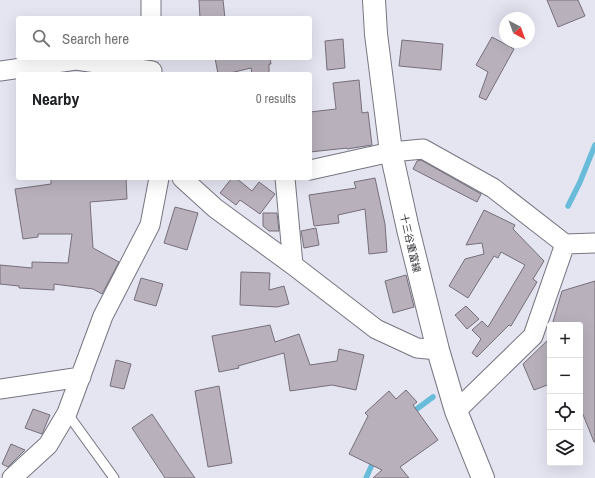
<!DOCTYPE html>
<meta charset="utf-8">
<style>
:root{--surface:#fff;--page:#f2f2f2;--text:#202124;--muted:#757577;--line:#e0e0e0}
body{margin:0;font-family:"Archivo Narrow","Noto Sans JP",sans-serif;background:var(--page);color:var(--text)}
.controls{position:absolute;right:12px;bottom:12px;display:grid;overflow:hidden;border-radius:4px;box-shadow:0 4px 16px #0002}
.controls button{width:36px;height:36px;display:grid;place-items:center;padding:0;border:0;border-bottom:1px solid var(--line);background:var(--surface);color:var(--text);font:20px sans-serif}
.compass{position:absolute;left:499px;top:12px;width:36px;height:36px;border-radius:50%;background:var(--surface);box-shadow:0 4px 16px #0002;rotate:139deg}
.list{margin:0;padding:0;list-style:none}
h2{display:flex;justify-content:space-between;align-items:center;height:52px;margin:0;padding:0 16px;font-size:17px}
h2 small{font-size:13px;font-weight:400;color:var(--muted)}
.icon{flex:none;width:22px;height:22px;fill:none;stroke:currentColor;stroke-width:2;stroke-linecap:round;stroke-linejoin:round}
.map{position:relative;flex:none;width:595px;height:478px;overflow:hidden}
.search{position:absolute;background:var(--surface);box-shadow:0 4px 16px #0002;left:16px;top:16px;width:296px;height:44px;display:flex;align-items:center;gap:10px;box-sizing:border-box;padding:0 14px;border-radius:4px;color:var(--muted);font-size:15px}
.panel{position:absolute;background:var(--surface);box-shadow:0 4px 16px #0002;left:16px;top:72px;width:296px;height:108px;border-radius:4px}
.map>svg:first-child{display:block}
</style>
<div class="map">
<svg width="595" height="478" viewBox="0 0 595 478">
<rect width="100%" height="100%" fill="#e5e5f2"/>
<g fill="none" stroke-linecap="round" stroke-linejoin="round">
<path stroke="#69bbda" stroke-width="5.5" d="M 568,206 L 580,182 L 595,145
M 410,414 L 433,397
M 366,478 L 374,460"/>
</g>
<path fill="#b8b1bb" stroke="#766f79" d="M 199,0 L 223,0 L 225,18 L 200,18 Z
M 547,0 L 578,0 L 585,16 L 558,27 Z
M 492,37 L 514,49 L 486,100 L 479,97 L 488,72 L 476,65 Z
M 343,39 L 345,68 L 327,70 L 325,41 Z
M 402,40 L 443,44 L 441,70 L 399,66 Z
M 215,58 L 270,58 L 271,64 L 269,64 L 269,74 L 252,74 L 251,68 L 226,74 L 218,74 Z
M 359,80 L 362,113 L 368,112 L 372,145 L 347,149 L 347,148 L 310,152 L 310,112 L 336,109 L 333,83 Z
M 421,160 L 481,194 L 477,202 L 413,169 L 417,161 Z
M 51,178 L 126,178 L 127,199 L 90,202 L 93,248 L 119,262 L 102,294 L 93,289 L 54,284 L 54,290 L 19,288 L 19,286 L 0,284 L 0,265 L 32,268 L 32,262 L 68,263 L 72,234 L 38,234 L 38,237 L 23,239 L 15,189 L 51,184 Z
M 232,178 L 236,178 L 252,191 L 259,182 L 275,194 L 260,214 L 240,200 L 236,205 L 220,193 Z
M 375,178 L 385,224 L 387,252 L 369,254 L 365,209 L 338,215 L 339,223 L 314,226 L 309,195 L 356,188 L 354,182 Z
M 175,207 L 198,213 L 187,250 L 164,243 Z
M 484,210 L 515,225 L 513,229 L 544,261 L 533,279 L 537,282 L 511,326 L 509,325 L 477,357 L 472,353 L 481,339 L 472,330 L 482,321 L 488,327 L 525,265 L 501,252 L 498,258 L 494,256 L 468,298 L 449,286 L 465,259 L 484,254 L 482,243 L 466,245 Z
M 263,213 L 277,213 L 279,231 L 269,231 L 263,226 Z
M 316,228 L 319,245 L 304,248 L 301,231 Z
M 241,272 L 270,273 L 269,290 L 284,286 L 289,304 L 277,307 L 240,305 Z
M 406,275 L 414,307 L 393,313 L 385,281 Z
M 141,278 L 163,284 L 156,306 L 134,300 Z
M 595,281 L 595,442 L 594,442 L 580,407 L 580,325 L 552,325 L 562,291 Z
M 466,306 L 479,319 L 467,329 L 455,315 Z
M 270,325 L 275,342 L 299,334 L 310,365 L 337,361 L 339,349 L 364,355 L 356,390 L 332,385 L 290,391 L 284,353 L 238,366 L 239,368 L 219,372 L 212,336 Z
M 550,338 L 550,384 L 534,390 L 523,364 Z
M 116,360 L 131,364 L 124,389 L 110,386 Z
M 219,386 L 232,463 L 208,467 L 195,391 Z
M 406,390 L 417,402 L 413,405 L 438,440 L 400,467 L 409,478 L 373,478 L 382,470 L 349,454 L 368,416 L 365,413 L 389,391 L 396,399 Z
M 33,409 L 50,415 L 42,434 L 25,428 Z
M 152,414 L 184,462 L 195,478 L 165,478 L 132,428 Z
M 11,444 L 25,450 L 8,467 L 2,464 Z"/>
<g fill="none" stroke-linecap="round" stroke-linejoin="round">
<g stroke="#767682" stroke-width="11">
<path id="lane" d="M 67,413 L 114,478"/>
</g>
<g stroke="#767682" stroke-width="21">
<path id="street" d="M 151,0 L 151,18
M 0,71 L 76,60 L 152,71
M 310,170 L 391,152 L 423,149 L 493,188 L 565,244
M 182,178 L 215,208 L 293,265 L 376,329 L 417,348 L 438,350
M 285,178 L 293,265
M 0,389 L 81,377
M 456,411 L 533,336 L 565,244 L 595,243
M 12,478 L 48,445 L 67,413 L 103,316 L 150,225 L 159,178"/>
</g>
<g stroke="#767682" stroke-width="24">
<path id="secondary" d="M 374,0 L 376,34 L 391,152 L 408,229 L 438,350 L 456,411 L 483,478"/>
</g>
<use href="#lane" stroke="#fff" stroke-width="9"/>
<use href="#street" stroke="#fff" stroke-width="19"/>
<use href="#secondary" stroke="#fff" stroke-width="22"/>
</g>
<g text-anchor="middle" stroke-width="3.5" stroke-linejoin="round" paint-order="stroke">
<g font-size="10" fill="#313136" stroke="#fff">
<text transform="translate(411 243) rotate(77)" y="4">十三谷重富線</text>
</g>
</g>
</svg>
<div class="controls">
<button>+</button>
<button>−</button>
<button><svg class="icon" aria-label="locate" viewBox="0 0 24 24"><circle cx="12" cy="12" r="6"/><path d="M12 2v4M12 18v4M2 12h4M18 12h4"/></svg></button>
<button><svg class="icon" aria-label="layers" viewBox="0 0 24 24"><path d="M12 4l9 5-9 5-9-5zM3 14l9 5 9-5"/></svg></button>
</div>
<svg class="compass" viewBox="-18 -18 36 36"><path d="M0-13l5 13h-10z" fill="#e53935"/><path d="M0 13l5-13h-10z" fill="#757577"/></svg>
<div class="search"><svg class="icon" aria-label="search" viewBox="0 0 24 24"><circle cx="10" cy="10" r="6"/><path d="M15 15l6 6"/></svg>Search here</div>
<section class="panel">
<h2>Nearby<small>0 results</small></h2>
<ul class="list">
</ul>
</section>
</div>
